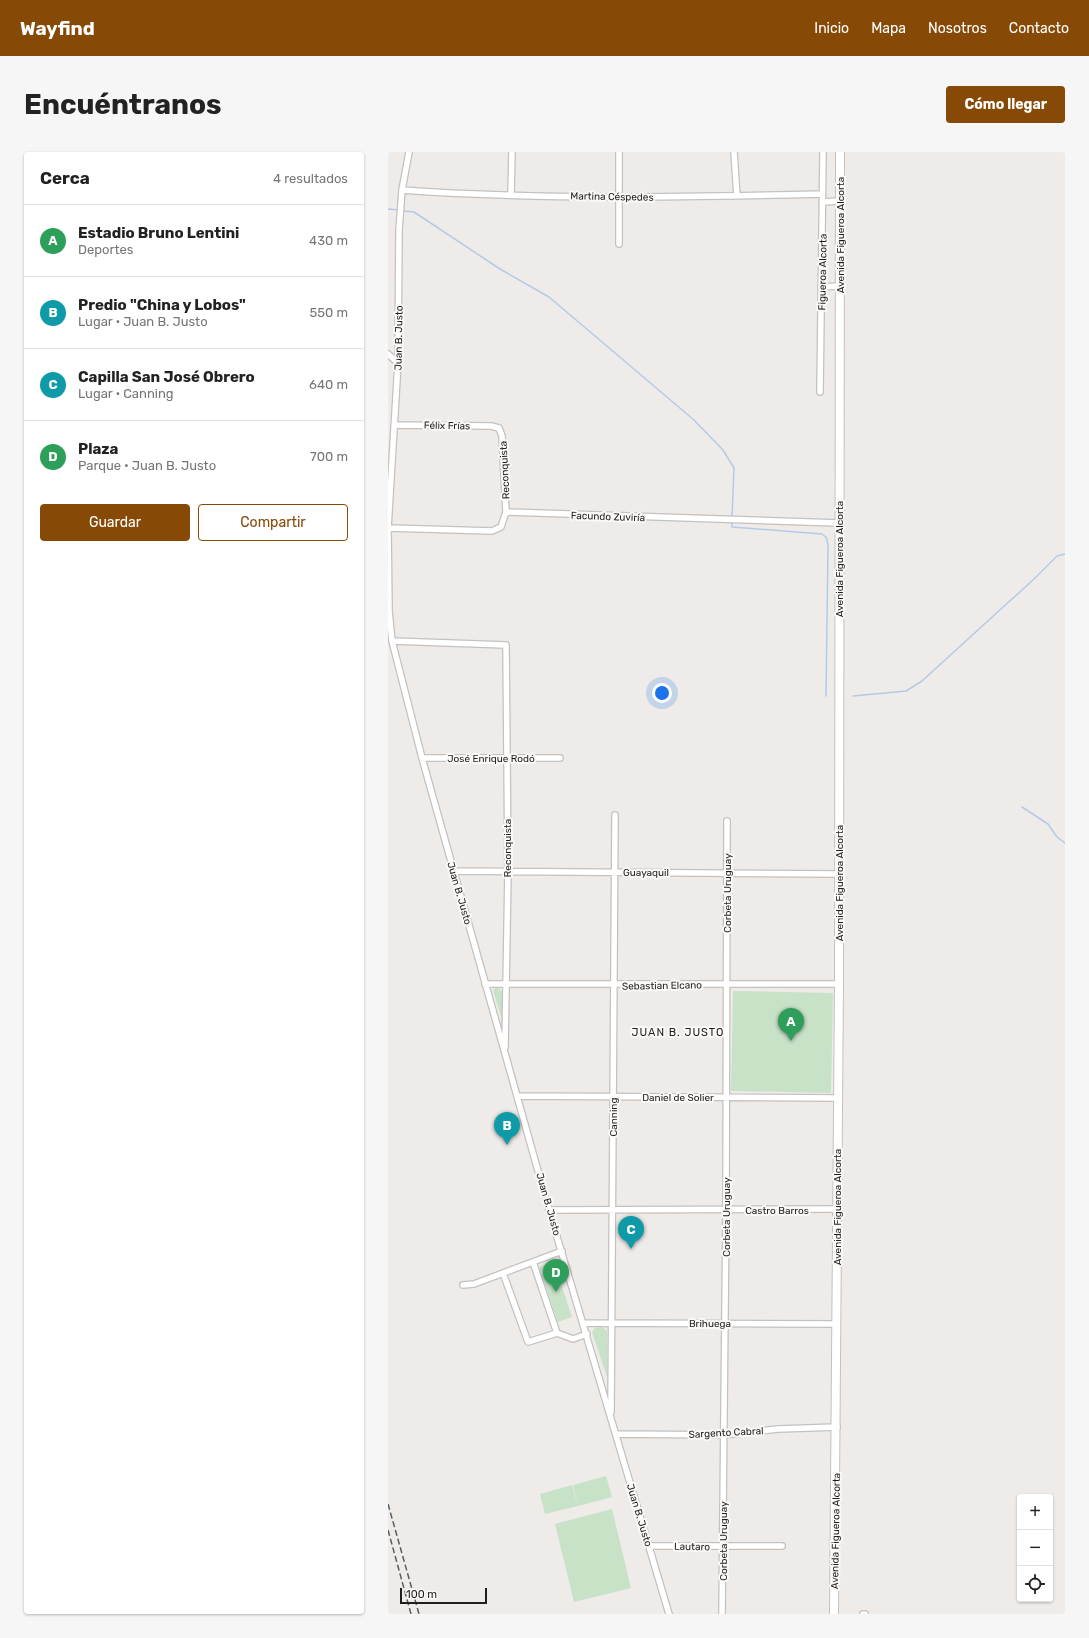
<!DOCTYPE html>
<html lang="es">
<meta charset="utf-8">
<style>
:root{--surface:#fff;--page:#f6f6f6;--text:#222;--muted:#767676;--line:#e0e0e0;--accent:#864906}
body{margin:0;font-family:Rubik,sans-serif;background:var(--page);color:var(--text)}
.controls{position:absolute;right:12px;bottom:12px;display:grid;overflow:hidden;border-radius:4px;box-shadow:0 1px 3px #0004}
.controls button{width:36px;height:36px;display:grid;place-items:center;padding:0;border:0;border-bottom:1px solid var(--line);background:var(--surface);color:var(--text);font:20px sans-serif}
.scale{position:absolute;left:12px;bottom:10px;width:87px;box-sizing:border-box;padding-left:4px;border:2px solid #1f1e1d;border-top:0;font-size:11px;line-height:14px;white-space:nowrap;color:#1f1e1d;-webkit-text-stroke:3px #fbf8f6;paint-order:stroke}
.you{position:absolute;left:274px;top:541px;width:14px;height:14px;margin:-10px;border:3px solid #fff;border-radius:50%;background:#1a73e8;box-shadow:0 0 0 6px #1a73e833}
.badge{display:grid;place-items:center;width:26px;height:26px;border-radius:50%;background:var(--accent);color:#fff;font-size:13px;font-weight:700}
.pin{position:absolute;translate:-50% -33px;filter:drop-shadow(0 1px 2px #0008)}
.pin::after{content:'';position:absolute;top:21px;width:14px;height:12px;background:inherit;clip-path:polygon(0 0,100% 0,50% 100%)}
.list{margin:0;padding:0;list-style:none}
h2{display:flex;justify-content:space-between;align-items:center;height:52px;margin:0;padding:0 16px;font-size:17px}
h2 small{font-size:13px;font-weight:400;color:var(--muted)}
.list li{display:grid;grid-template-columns:26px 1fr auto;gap:12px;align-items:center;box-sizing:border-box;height:72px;padding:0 16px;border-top:1px solid var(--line)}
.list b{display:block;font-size:15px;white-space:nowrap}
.list p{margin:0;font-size:13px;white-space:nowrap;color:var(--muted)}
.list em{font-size:13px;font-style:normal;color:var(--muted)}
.actions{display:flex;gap:8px;padding:12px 16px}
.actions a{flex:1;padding:9px 0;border:1px solid var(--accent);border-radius:4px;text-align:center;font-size:14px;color:var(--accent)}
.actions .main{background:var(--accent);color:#fff}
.icon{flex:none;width:22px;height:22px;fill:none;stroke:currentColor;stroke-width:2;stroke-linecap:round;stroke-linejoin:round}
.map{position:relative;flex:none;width:677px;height:1462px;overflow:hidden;border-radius:4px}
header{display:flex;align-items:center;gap:24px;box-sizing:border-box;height:56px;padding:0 20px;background:var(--accent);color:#fff}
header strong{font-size:19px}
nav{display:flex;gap:22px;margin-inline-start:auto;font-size:14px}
.intro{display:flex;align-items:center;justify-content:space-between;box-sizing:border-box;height:96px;padding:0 24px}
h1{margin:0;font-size:28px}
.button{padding:10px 18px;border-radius:4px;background:var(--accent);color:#fff;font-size:14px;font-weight:700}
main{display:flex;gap:24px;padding:0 24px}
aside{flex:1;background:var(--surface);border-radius:4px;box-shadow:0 1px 3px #0004}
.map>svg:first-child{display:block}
</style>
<header>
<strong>Wayfind</strong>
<nav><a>Inicio</a><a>Mapa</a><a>Nosotros</a><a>Contacto</a></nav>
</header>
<div class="intro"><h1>Encuéntranos</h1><a class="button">Cómo llegar</a></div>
<main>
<aside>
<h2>Cerca<small>4 resultados</small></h2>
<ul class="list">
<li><span class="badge" style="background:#2e9e5b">A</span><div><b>Estadio Bruno Lentini</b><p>Deportes</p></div><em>430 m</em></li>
<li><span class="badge" style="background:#0f9aa8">B</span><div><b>Predio &quot;China y Lobos&quot;</b><p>Lugar · Juan B. Justo</p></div><em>550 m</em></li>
<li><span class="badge" style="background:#0f9aa8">C</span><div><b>Capilla San José Obrero</b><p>Lugar · Canning</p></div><em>640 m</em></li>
<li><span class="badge" style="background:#2e9e5b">D</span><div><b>Plaza</b><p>Parque · Juan B. Justo</p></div><em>700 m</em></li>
</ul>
<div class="actions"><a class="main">Guardar</a><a>Compartir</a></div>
</aside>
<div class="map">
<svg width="677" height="1462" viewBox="0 0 677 1462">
<rect width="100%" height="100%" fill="#eeebe9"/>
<path fill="#c8e2c8" d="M 109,835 L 115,840 L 114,868 L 105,838 Z
M 345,839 L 445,841 L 443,941 L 343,939 Z
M 166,1110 L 184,1165 L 170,1170 L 151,1115 Z
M 214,1175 L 219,1179 L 219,1225 L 204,1180 L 207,1176 Z
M 218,1324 L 224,1345 L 190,1354 L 185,1333 Z
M 184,1333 L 190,1354 L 157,1362 L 152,1342 Z
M 224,1357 L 243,1436 L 186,1450 L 167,1372 Z"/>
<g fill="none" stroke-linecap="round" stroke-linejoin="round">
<path stroke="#b4cae9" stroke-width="1.5" d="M 0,57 L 11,58
M 15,59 L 26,60 L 112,117 L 161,145 L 306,268 L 335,298 L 346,316 L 344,366
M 344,370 L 344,375 L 434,382 L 438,385 L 440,392 L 438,544
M 465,544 L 518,539 L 534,529 L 646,427 L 669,404 L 677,402
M 634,655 L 660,672 L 669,685 L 677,691"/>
<g stroke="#c4c1bf" stroke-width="8">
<path id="street" d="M 21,0 L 14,38 L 11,78 L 10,211 L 0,376 L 1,459 L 4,489 L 34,606 L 161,1058 L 281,1462
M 231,0 L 231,92
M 346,0 L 349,44
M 14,38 C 154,48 295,45 434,42
M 123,42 L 124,0
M 435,50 L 452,49
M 433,135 L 452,134
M 0,202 L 10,211
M 432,240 L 435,0
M 6,273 L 103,274 L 111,276 L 114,284 L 118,360
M 0,376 L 104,379 L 113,375 L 118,360 L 451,371
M 4,489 L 118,493 L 120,719 L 117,895
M 34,606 L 172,606
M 66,719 L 451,722
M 97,832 L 451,832
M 130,944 L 450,946
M 161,1058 L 449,1057
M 145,1110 L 169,1181
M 115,1121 L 140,1190 L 169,1181 L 185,1187 L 199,1182
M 75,1133 L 86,1132 L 174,1099
M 196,1171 L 449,1172
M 223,1260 L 227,663
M 228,1282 L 336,1283 L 390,1277 L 449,1275
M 261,1394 L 394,1394
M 334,1462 L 338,1058 L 339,669
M 475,1462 L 477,1462"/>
</g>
<g stroke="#c4c1bf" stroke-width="10">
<path id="secondary" d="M 446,1462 L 451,832 L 452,0"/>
</g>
<use href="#street" stroke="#fff" stroke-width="5.5"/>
<use href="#secondary" stroke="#fff" stroke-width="8"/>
<path stroke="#5e5c5b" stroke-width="1.5" stroke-dasharray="6 3" stroke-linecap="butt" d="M 0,1352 L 31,1462
M 0,1378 L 23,1462"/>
</g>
<g text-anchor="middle" stroke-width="4" stroke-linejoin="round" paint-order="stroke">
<g font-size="10" fill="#1f1e1d" stroke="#fbf8f6">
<text transform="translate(224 44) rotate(1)" y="4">Martina Céspedes</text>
<text transform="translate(452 83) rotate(-90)" y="4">Avenida Figueroa Alcorta</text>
<text transform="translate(434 120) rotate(-89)" y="4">Figueroa Alcorta</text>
<text transform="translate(10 186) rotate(-89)" y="4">Juan B. Justo</text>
<text transform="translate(59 273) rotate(1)" y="4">Félix Frías</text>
<text transform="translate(116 318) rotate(-93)" y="4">Reconquista</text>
<text transform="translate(220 364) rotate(2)" y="4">Facundo Zuviría</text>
<text transform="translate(451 407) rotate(-90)" y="4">Avenida Figueroa Alcorta</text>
<text x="103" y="610">José Enrique Rodó</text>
<text transform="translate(119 696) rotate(-90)" y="4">Reconquista</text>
<text x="258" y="724">Guayaquil</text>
<text transform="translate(451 731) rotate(-90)" y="4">Avenida Figueroa Alcorta</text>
<text transform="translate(72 741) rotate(74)" y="4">Juan B. Justo</text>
<text transform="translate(339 741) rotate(-90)" y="4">Corbeta Uruguay</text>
<text transform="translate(274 833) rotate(-1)" y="4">Sebastian Elcano</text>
<text x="290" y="949">Daniel de Solier</text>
<text transform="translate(225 965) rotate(-90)" y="4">Canning</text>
<text transform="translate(161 1052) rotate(74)" y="4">Juan B. Justo</text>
<text transform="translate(449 1055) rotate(-90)" y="4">Avenida Figueroa Alcorta</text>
<text x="389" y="1062">Castro Barros</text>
<text transform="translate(338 1065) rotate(-90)" y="4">Corbeta Uruguay</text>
<text x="322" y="1175">Brihuega</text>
<text transform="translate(338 1280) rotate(-3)" y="4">Sargento Cabral</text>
<text transform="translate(252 1363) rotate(73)" y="4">Juan B. Justo</text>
<text transform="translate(447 1379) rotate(-89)" y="4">Avenida Figueroa Alcorta</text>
<text transform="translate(335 1389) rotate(-90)" y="4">Corbeta Uruguay</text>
<text transform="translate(304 1394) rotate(1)" y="4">Lautaro</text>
</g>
<g font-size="11" letter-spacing="1" fill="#1f1e1d" stroke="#fbf8f6">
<text x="290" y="884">JUAN B. JUSTO</text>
</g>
</g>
</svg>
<div class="controls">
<button>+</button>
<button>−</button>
<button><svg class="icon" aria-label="locate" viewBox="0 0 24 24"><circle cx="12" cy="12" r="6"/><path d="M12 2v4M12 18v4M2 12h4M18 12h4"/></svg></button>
</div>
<div class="scale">100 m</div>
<div class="you"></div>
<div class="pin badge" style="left:403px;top:889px;background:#2e9e5b">A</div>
<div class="pin badge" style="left:119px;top:993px;background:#0f9aa8">B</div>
<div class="pin badge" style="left:243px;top:1097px;background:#0f9aa8">C</div>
<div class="pin badge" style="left:168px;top:1140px;background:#2e9e5b">D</div>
</div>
</main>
